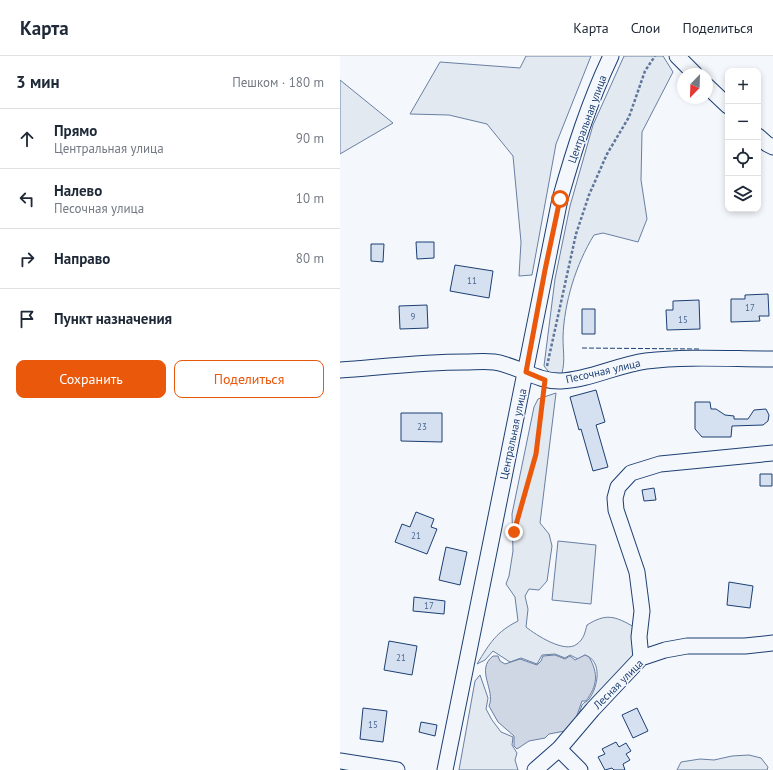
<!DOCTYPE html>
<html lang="ru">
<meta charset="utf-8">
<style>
:root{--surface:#fff;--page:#f2f2f3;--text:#1f2937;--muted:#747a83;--line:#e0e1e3;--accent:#ea580c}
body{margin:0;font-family:"PT Sans",sans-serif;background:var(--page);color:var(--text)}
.controls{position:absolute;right:12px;top:12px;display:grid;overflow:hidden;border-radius:8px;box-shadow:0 2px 6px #0003}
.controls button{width:36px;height:36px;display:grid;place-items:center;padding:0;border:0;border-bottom:1px solid var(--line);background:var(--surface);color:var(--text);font:20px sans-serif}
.compass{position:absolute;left:337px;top:12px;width:36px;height:36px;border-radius:50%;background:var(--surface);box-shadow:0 2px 6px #0003;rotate:203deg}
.stop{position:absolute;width:12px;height:12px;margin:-9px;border:3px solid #ea580c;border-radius:50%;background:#fff}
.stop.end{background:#ea580c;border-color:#fff;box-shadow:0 1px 4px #0008}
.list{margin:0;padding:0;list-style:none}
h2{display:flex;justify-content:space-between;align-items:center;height:52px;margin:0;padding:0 16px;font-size:17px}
h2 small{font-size:13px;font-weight:400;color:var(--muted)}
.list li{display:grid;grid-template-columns:26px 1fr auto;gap:12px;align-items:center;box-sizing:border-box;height:60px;padding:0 16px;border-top:1px solid var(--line)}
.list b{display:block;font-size:15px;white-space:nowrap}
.list p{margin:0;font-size:13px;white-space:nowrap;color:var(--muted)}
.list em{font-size:13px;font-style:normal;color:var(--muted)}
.actions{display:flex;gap:8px;padding:12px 16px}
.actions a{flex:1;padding:9px 0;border:1px solid var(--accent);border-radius:8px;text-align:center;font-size:14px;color:var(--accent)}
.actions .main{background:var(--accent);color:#fff}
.icon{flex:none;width:22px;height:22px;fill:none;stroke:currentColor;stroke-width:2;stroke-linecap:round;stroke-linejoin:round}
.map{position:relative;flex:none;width:433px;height:714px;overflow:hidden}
header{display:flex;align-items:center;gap:24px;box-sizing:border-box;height:56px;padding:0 20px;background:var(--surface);border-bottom:1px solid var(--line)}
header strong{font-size:19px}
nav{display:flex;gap:22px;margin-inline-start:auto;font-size:14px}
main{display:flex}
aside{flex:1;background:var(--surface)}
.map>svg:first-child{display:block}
</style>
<header>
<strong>Карта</strong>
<nav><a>Карта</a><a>Слои</a><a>Поделиться</a></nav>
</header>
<main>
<aside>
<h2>3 мин<small>Пешком · 180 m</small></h2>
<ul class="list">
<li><svg class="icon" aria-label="ahead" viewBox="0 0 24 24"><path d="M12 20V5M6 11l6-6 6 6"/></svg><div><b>Прямо</b><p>Центральная улица</p></div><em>90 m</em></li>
<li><svg class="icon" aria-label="left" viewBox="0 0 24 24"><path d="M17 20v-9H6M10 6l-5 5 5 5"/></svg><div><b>Налево</b><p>Песочная улица</p></div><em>10 m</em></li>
<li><svg class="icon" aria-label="right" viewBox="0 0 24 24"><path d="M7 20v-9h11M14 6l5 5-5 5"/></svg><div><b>Направо</b></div><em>80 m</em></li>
<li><svg class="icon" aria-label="arrive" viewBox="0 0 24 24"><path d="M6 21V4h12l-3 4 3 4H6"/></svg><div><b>Пункт назначения</b></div></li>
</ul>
<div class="actions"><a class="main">Сохранить</a><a>Поделиться</a></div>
</aside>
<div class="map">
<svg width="433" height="714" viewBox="0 0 433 714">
<rect width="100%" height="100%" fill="#f4f7fb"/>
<path fill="#e3e9f0" stroke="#687fa3" d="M 186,0 L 251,0 L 216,88 L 192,219 L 179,220 L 181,186 L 173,100 L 147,68 L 109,59 L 70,58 L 100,6 L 180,12 Z
M 284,0 L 323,0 L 333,16 L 302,76 L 301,124 L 307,163 L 298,186 L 263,177 L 254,179 C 236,208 224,247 223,281 C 223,299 226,306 220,324 L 213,321 L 204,310 L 215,223 L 230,150 L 253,69 Z
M 0,24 L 53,67 L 0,98 Z
M 216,337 L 200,467 L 209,478 L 212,490 L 207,525 L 199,534 L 189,533 L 185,540 L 188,553 L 186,571 C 196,579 225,598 237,588 C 244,583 245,576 247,569 C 266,557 275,560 294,571 L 294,597 L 292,606 L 236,664 C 239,659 240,654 242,649 C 244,646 247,646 249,643 C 258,631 263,605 245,599 L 238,603 L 230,599 L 225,602 L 215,598 L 202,599 L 197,608 L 181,602 L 170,606 L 153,595 L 145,604 L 137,608 C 150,587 156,576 178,565 L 175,541 L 166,528 L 169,520 L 173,495 L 172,458 L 194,351 L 198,343 Z
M 218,485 L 256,489 L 251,548 L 212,544 Z
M 140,619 L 148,642 L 146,653 L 152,664 L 161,676 L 173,681 L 172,689 L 177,697 L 175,704 L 178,714 L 119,714 L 135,625 Z
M 409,699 L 421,702 L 428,711 L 427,714 L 337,714 L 341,706 L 360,703 L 374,704 L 392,700 Z"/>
<path fill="#cfd7e4" stroke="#687fa3" d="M 215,599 L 225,603 L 230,600 L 235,604 L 245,599 L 249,601 C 259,618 257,630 246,645 L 242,645 L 235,665 L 225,675 L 209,678 L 205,682 L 189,685 L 177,693 L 174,690 L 174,680 L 158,666 L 149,650 C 156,634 135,614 153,600 L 158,600 L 160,605 L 165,608 L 180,603 L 197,609 L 201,605 L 203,600 Z"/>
<path fill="#d5e0f0" stroke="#1d3f73" d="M 76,186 L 94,186 L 94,202 L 77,203 Z
M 31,188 L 44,188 L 43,206 L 31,205 Z
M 115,209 L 153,215 L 149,242 L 110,235 Z
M 428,238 L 429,260 L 419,260 L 420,265 L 391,266 L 391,243 L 405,243 L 405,239 Z
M 359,244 L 360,273 L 327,274 L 326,254 L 333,254 L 333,245 Z
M 87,249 L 88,272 L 60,273 L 59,250 Z
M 242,253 L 255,253 L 255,278 L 242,278 Z
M 256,334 L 265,366 L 256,369 L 268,411 L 253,415 L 241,373 L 239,374 L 230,341 Z
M 355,346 L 370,346 L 371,353 L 376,353 L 385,359 L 394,360 L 394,363 L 408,363 L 414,354 L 426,353 L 429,359 L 428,365 L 423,369 L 392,370 L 391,381 L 362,381 L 355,373 Z
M 61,357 L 102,357 L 102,386 L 61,385 Z
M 420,418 L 432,418 L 432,430 L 420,430 Z
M 314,432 L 316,444 L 304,445 L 302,434 Z
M 76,456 L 94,463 L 91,471 L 97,473 L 87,498 L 55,486 L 62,468 L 70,471 Z
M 106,491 L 127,496 L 120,529 L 99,524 Z
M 389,526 L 413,530 L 410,552 L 387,549 Z
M 74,541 L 105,545 L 104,558 L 73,555 Z
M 49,585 L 77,590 L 72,619 L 44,614 Z
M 23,652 L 47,655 L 43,686 L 20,683 Z
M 297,652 L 308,675 L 293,682 L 282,659 Z
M 81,666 L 97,669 L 95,680 L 79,676 Z
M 276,686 L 279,691 L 286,687 L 291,695 L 286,698 L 290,704 L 283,708 L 285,714 L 274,714 L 272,712 L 265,714 L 258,701 L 265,698 L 262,693 Z"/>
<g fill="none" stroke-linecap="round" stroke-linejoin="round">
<g stroke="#1d3f73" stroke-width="17">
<path id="minor" d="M 337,0 L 355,18
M 367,30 L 388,50
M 418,80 L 427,88 L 433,91
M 0,314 C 41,311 83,306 124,306 C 134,306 144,305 154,306 C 177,309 197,326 221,325 C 249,324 277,309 306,305 C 348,300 391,303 433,303
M 301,602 L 299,581 L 302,555 L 297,516 L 276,454 L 275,442 L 278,431 L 291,417 L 320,408 L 433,397
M 219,693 L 240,714
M 0,705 L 57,714
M 105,714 L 220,143 C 234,94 249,46 271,0
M 195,714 L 219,693 L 253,653 L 301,602 L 325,594 L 347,590 L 405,590 L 433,587"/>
</g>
<path stroke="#5e769c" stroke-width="2.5" stroke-dasharray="3 2" stroke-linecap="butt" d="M 207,310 L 236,178 L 249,139 L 267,98 L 289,61 L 305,15 L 315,0
M 174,476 L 196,398 L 203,336"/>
<use href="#minor" stroke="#f4f7fb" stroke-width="15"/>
<path stroke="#1d3f73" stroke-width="1" stroke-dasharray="5 2" stroke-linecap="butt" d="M 242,292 L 359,293"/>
</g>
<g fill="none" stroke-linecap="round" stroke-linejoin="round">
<path stroke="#ea580c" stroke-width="5" d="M 174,476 L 196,398 L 205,324 L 186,316 L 205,214 L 220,143"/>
</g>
<g text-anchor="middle" stroke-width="3" stroke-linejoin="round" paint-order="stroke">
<g font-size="9" fill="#4b6792">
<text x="132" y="228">11</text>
<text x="410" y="255">17</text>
<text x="73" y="264">9</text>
<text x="343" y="267">15</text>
<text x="82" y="374">23</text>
<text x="76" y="483">21</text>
<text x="89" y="553">17</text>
<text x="61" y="605">21</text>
<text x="33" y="672">15</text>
</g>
<g font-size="11" fill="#1d3f73" stroke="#f4f7fb">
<text transform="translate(247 63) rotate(-70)" y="4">Центральная улица</text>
<text transform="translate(263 315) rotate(-13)" y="4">Песочная улица</text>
<text transform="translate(173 378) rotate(-78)" y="4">Центральная улица</text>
<text transform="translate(278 628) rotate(-45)" y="4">Лесная улица</text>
</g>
</g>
</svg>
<div class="controls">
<button>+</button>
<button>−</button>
<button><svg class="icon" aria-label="locate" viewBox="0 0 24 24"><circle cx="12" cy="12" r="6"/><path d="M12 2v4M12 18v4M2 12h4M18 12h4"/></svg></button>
<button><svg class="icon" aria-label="layers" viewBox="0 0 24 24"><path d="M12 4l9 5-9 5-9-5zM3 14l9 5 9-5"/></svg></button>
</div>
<svg class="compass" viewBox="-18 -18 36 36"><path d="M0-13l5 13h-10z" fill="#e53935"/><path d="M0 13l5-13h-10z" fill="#747a83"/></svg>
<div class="stop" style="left:220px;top:143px"></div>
<div class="stop end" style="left:174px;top:476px"></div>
</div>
</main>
